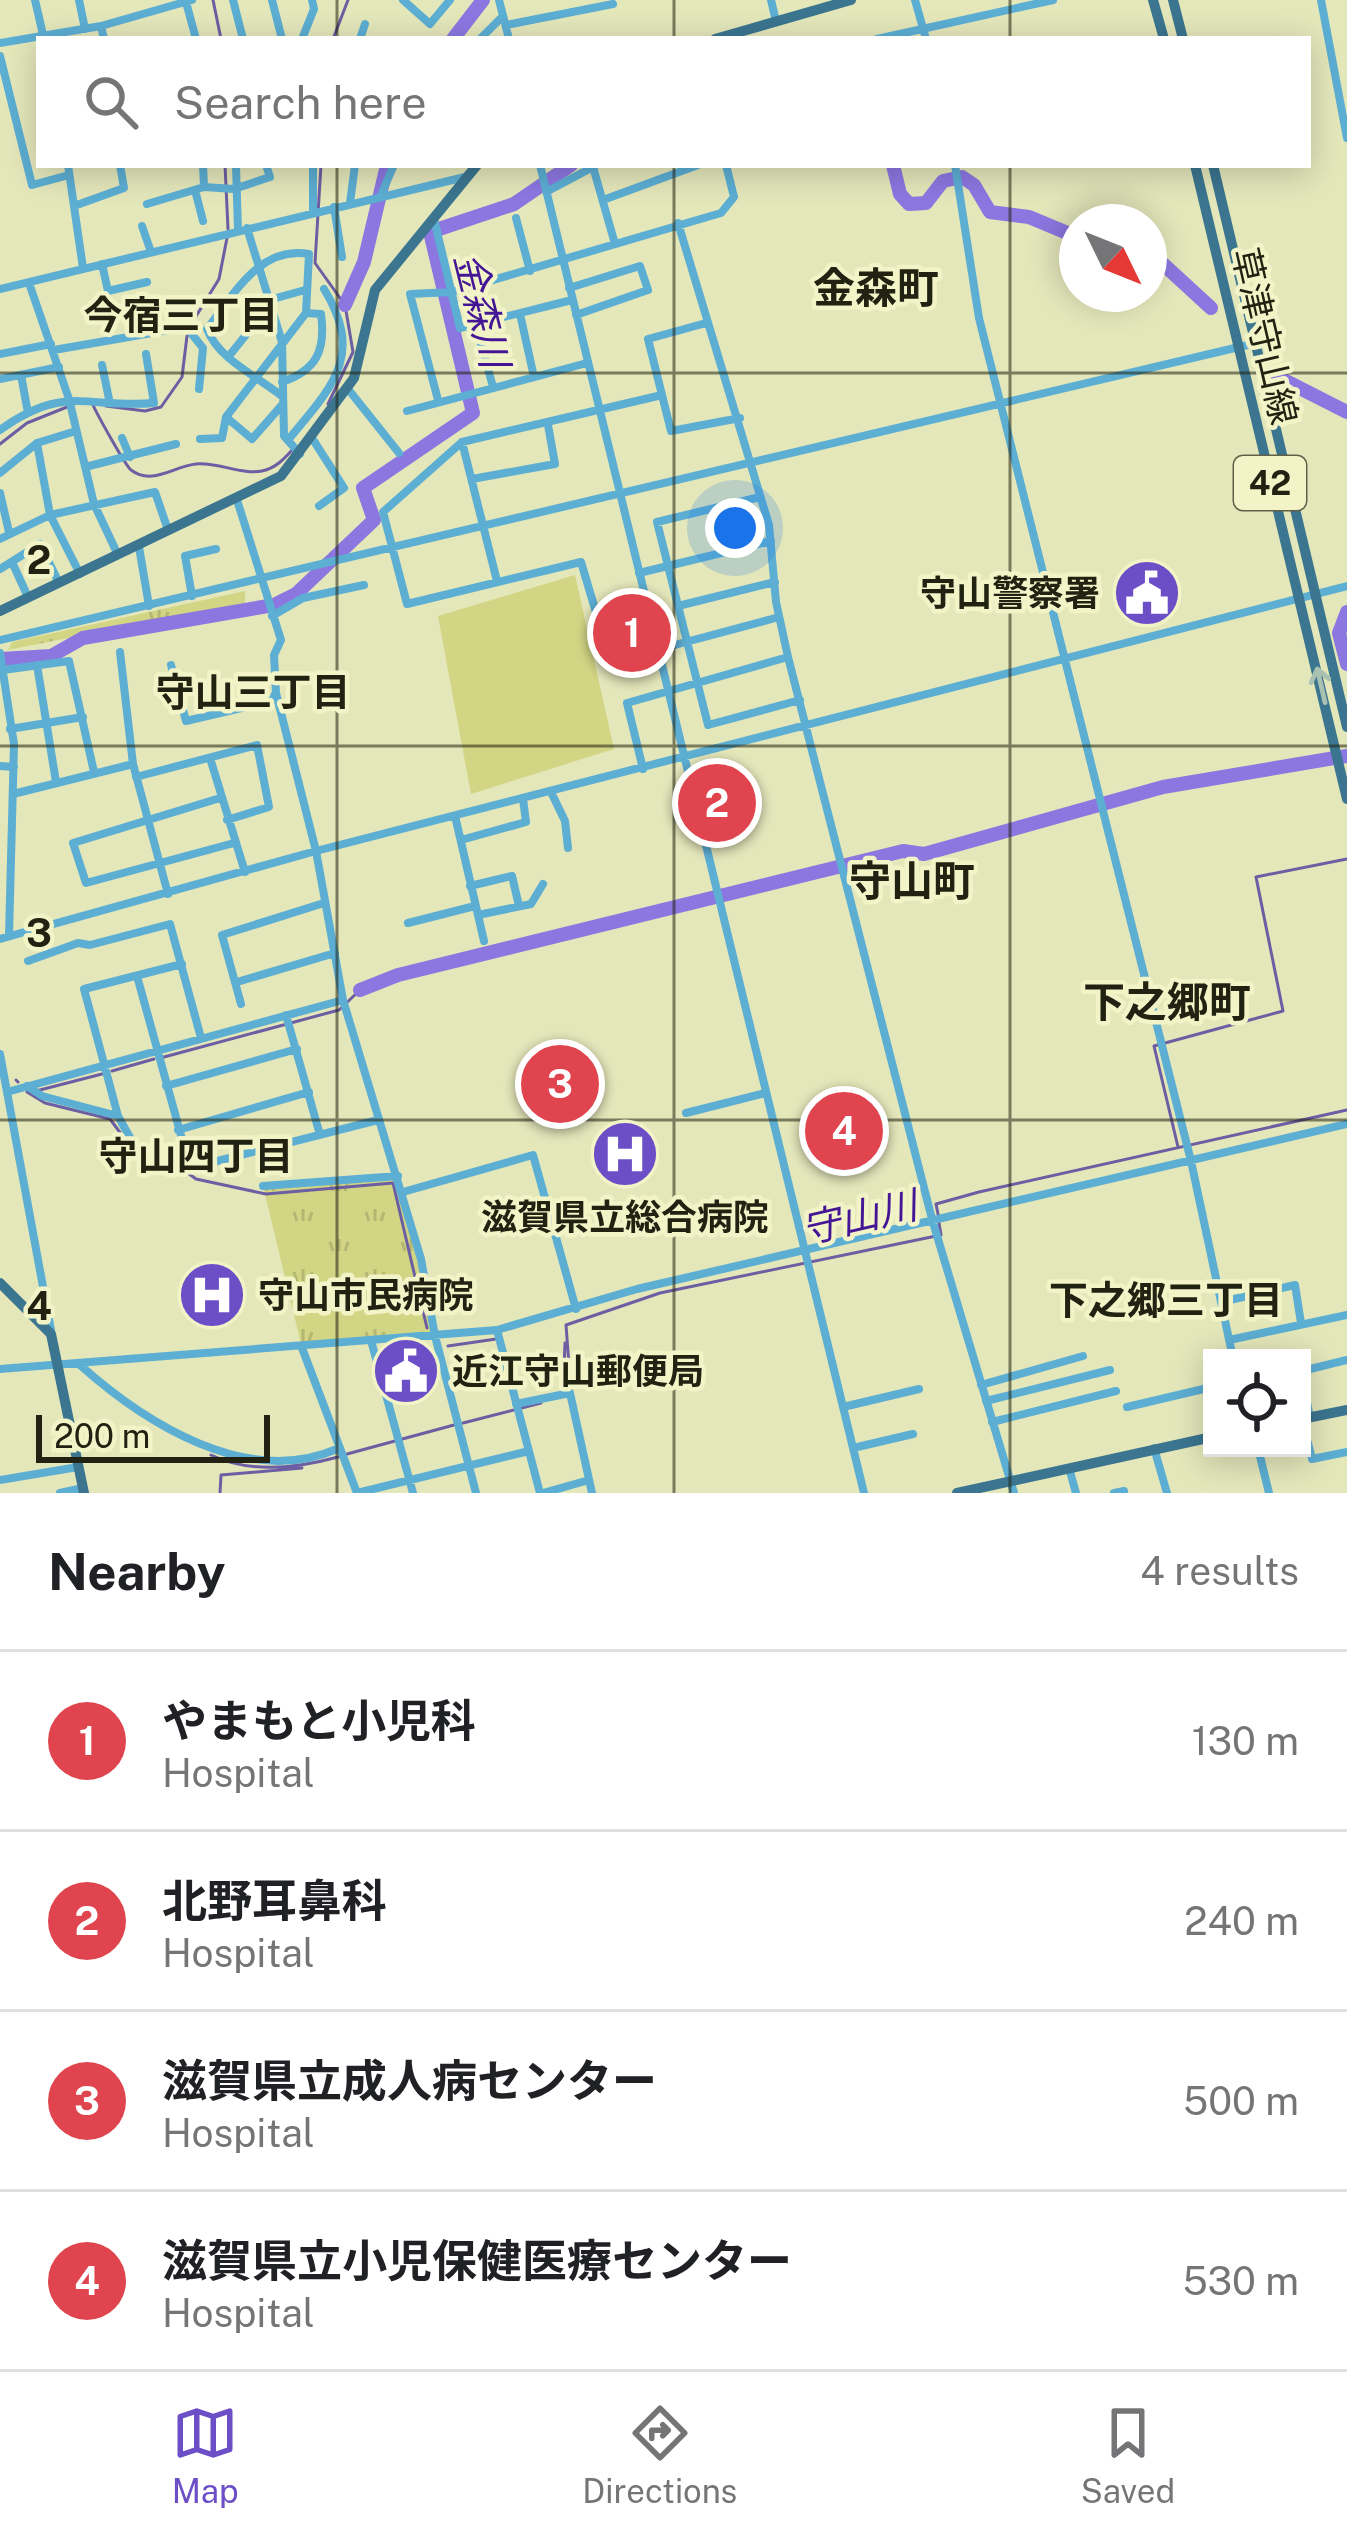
<!DOCTYPE html>
<meta charset="utf-8">
<style>
:root{--surface:#fff;--page:#f6f6f6;--text:#202124;--muted:#757577;--line:#e0e0e0;--accent:#6c4ec7}
body{margin:0;font-family:"Public Sans","Noto Sans JP",sans-serif;background:var(--page);color:var(--text)}
.controls{position:absolute;right:36px;bottom:36px;display:grid;overflow:hidden;border-radius:0px;box-shadow:0 6px 30px #0003}
.controls button{width:108px;height:108px;display:grid;place-items:center;padding:0;border:0;border-bottom:3px solid var(--line);background:var(--surface);color:var(--text);font:60px sans-serif}
.compass{position:absolute;left:1059px;top:204px;width:108px;height:108px;border-radius:50%;background:var(--surface);box-shadow:0 6px 30px #0003;rotate:133deg}
.scale{position:absolute;left:36px;bottom:30px;width:234px;box-sizing:border-box;padding-left:12px;border:6px solid #212211;border-top:0;font-size:33px;line-height:42px;white-space:nowrap;color:#212211;-webkit-text-stroke:9px #f2f4c7;paint-order:stroke}
.you{position:absolute;left:735px;top:528px;width:42px;height:42px;margin:-30px;border:9px solid #fff;border-radius:50%;background:#1a73e8;box-shadow:0 0 0 18px #1a73e833}
.badge{display:grid;place-items:center;width:78px;height:78px;border-radius:50%;background:var(--accent);color:#fff;font-size:39px;font-weight:700}
.pin{position:absolute;translate:-50% -50%;border:6px solid #fff;box-shadow:0 3px 12px #0006}
.list{margin:0;padding:0;list-style:none}
h2{display:flex;justify-content:space-between;align-items:center;height:156px;margin:0;padding:0 48px;font-size:51px}
h2 small{font-size:39px;font-weight:400;color:var(--muted)}
.list li{display:grid;grid-template-columns:78px 1fr auto;gap:36px;align-items:center;box-sizing:border-box;height:180px;padding:0 48px;border-top:3px solid var(--line)}
.list b{display:block;font-size:45px;white-space:nowrap}
.list p{margin:0;font-size:39px;white-space:nowrap;color:var(--muted)}
.list em{font-size:39px;font-style:normal;color:var(--muted)}
.icon{flex:none;width:66px;height:66px;fill:none;stroke:currentColor;stroke-width:2;stroke-linecap:round;stroke-linejoin:round}
.map{position:relative;flex:none;width:1347px;height:1493px;overflow:hidden}
.search{position:absolute;background:var(--surface);box-shadow:0 6px 30px #0003;left:36px;right:36px;top:36px;height:132px;display:flex;align-items:center;gap:30px;box-sizing:border-box;padding:0 42px;border-radius:0px;color:var(--muted);font-size:45px}
.sheet{height:876px;background:var(--surface)}
nav{display:flex;justify-content:space-around;align-items:center;box-sizing:border-box;height:168px;border-top:3px solid var(--line);background:var(--surface);font-size:33px;color:var(--muted)}
nav a{display:grid;justify-items:center;gap:6px}
nav .on{color:var(--accent)}
.map>svg:first-child{display:block}
</style>
<div class="map">
<svg width="1347" height="1493" viewBox="0 0 1347 1493">
<defs>
<pattern id="grass-tufts" width="24" height="20" patternUnits="userSpaceOnUse" patternTransform="scale(3)"><rect width="24" height="20" fill="#d2d584"/><path d="M3 7l-1-3M5 7V3M7 7l1-3M15 17l-1-3M17 17v-4M19 17l1-3" fill="none" stroke="#b4b771"/></pattern>
</defs>
<rect width="100%" height="100%" fill="#e4e7ba"/>
<path fill="url(#grass-tufts)" d="M 245,591 L 245,603 L 8,650 L 12,642 Z
M 398,1176 L 435,1336 L 302,1348 L 263,1186 Z"/>
<path fill="#d2d584" d="M 575,575 L 614,749 L 471,794 L 438,616 Z"/>
<g fill="none" stroke-linecap="round" stroke-linejoin="round">
<path stroke="#6c5ea3" stroke-width="3" d="M 213,0 L 221,39
M 333,39 L 348,0
M 225,165 L 228,229
M 321,165 L 315,263 L 345,305 L 353,352 L 328,404
M 190,326 L 219,279 L 227,238
M 93,405 C 97,414 125,465 131,470 C 152,486 174,466 196,464 C 217,462 243,475 262,471 C 276,468 284,459 293,449
M 106,406 L 145,411 L 161,407 L 182,377 L 187,336
M 0,444 L 27,423 L 67,407
M 164,1057 L 339,1010 L 360,990
M 112,1071 L 154,1059
M 16,1080 L 18,1082
M 36,1091 L 102,1074
M 27,1092 L 45,1103 L 110,1119 L 136,1154 L 178,1166 L 196,1179 L 266,1194 L 393,1183 L 427,1328
M 1178,1147 L 1154,1046 L 1283,1011 L 1256,877 L 1347,859
M 938,1214 L 936,1204 L 979,1192 L 1347,1110
M 448,1346 L 496,1339
M 571,1392 L 566,1325 L 660,1293 L 941,1235 L 939,1223
M 563,1394 L 565,1343
M 463,1423 L 541,1403
M 347,1454 L 454,1425
M 211,1455 C 250,1474 298,1468 338,1457
M 220,1493 L 221,1475 L 302,1468"/>
<path stroke="#8c77e1" stroke-width="14" d="M 453,39 L 483,0
M 893,165 L 900,194 L 909,204 L 926,203 L 943,181 L 962,177 L 974,185 L 990,212 L 1029,217 L 1077,237
M 1149,251 L 1211,308
M 345,305 L 364,262 L 387,165
M 1278,377 L 1347,412
M 1347,612 L 1339,633 L 1347,664
M 0,659 L 51,656 L 83,638 L 274,605 L 296,594 L 374,520 L 363,488 L 473,413 L 430,232 L 514,204 L 571,165
M 360,990 L 398,975 L 903,851 L 924,854 L 1163,787 L 1347,756"/>
<path stroke="#5caed3" stroke-width="8" d="M 35,0 L 44,39
M 79,0 L 85,29
M 233,0 L 243,39
M 272,0 L 282,39
M 403,0 L 430,24 L 450,0
M 499,0 L 509,39
M 771,0 L 776,21
M 915,0 L 926,39
M 1321,0 L 1347,138
M 186,2 L 196,39
M 506,25 L 613,4
M 101,26 L 104,39
M 302,39 L 314,9 L 312,0
M 360,39 L 365,24
M 480,39 L 502,17
M 877,39 L 1053,0
M 0,43 L 101,26 L 192,0
M 0,56 L 32,185 L 69,175
M 68,165 L 83,268
M 203,165 L 204,187
M 236,165 L 238,231
M 540,165 L 864,1493
M 955,165 L 979,318 L 1191,1161 L 1233,1358
M 593,167 L 615,244
M 234,189 L 270,177 L 266,165
M 195,190 L 203,221
M 546,192 L 595,166
M 381,195 L 394,165
M 603,200 L 698,165
M 350,203 L 355,165
M 147,204 L 204,187 L 234,189
M 74,206 L 124,188 L 120,165
M 334,207 L 342,257
M 313,212 L 313,165
M 516,218 L 530,271
M 434,219 L 460,328 L 572,300
M 678,223 L 769,525 L 776,602 L 788,657 L 932,1219 L 1014,1493
M 142,226 L 151,252
M 247,228 L 282,342 L 284,436 L 300,454
M 102,264 L 108,291 L 147,282
M 29,283 L 69,399 L 94,504 L 118,555
M 569,288 L 640,266 L 648,290 L 576,315
M 0,289 L 465,177
M 269,300 L 305,290
M 520,314 L 534,377
M 706,323 L 648,339 L 671,431 L 740,418
M 476,325 L 493,387
M 54,350 L 186,327 L 203,348 L 199,389
M 0,354 L 51,344
M 229,356 L 270,305
M 102,365 L 109,399
M 21,375 L 28,413
M 0,379 L 59,367
M 282,382 C 317,370 326,350 321,314 L 306,313
M 348,389 L 399,453
M 438,400 L 410,294 L 452,292 L 721,213 L 734,197 L 726,165
M 407,411 L 587,363
M 226,417 L 252,439 L 282,405
M 0,430 C 65,383 88,409 154,403 L 146,354
M 122,438 L 130,457
M 312,438 L 344,488 L 319,506
M 200,439 L 222,438 L 226,417 L 306,313 L 309,254 C 259,245 233,296 207,329 C 219,360 257,376 283,397
M 288,440 C 332,387 365,356 324,289
M 462,442 L 497,581
M 37,443 L 50,515 L 80,574
M 85,467 L 176,444
M 0,473 L 37,443 L 76,431
M 472,479 L 555,464 L 548,425
M 0,493 L 9,532
M 760,497 L 657,522 L 708,725 L 800,700
M 237,500 L 281,640 L 274,655 L 276,693 L 316,851 L 343,1000 L 421,1259 L 435,1336 L 476,1493
M 0,539 L 50,515 L 155,492 L 168,530
M 139,547 L 149,606
M 12,562 L 28,597
M 0,569 L 40,544 L 59,583
M 639,573 L 771,541
M 192,596 L 185,556 L 216,549
M 678,606 L 775,582
M 646,608 L 598,619 L 581,562 L 407,604 L 383,512 L 462,442 L 662,395
M 272,616 L 303,598 L 364,585
M 0,640 L 1256,343
M 656,650 L 779,617
M 120,652 L 133,764 L 168,894
M 0,653 L 14,744 L 9,936
M 37,665 L 56,782
M 171,665 L 186,721 L 272,701 L 275,694
M 3,670 L 69,661 L 94,772
M 10,729 L 83,717
M 210,758 L 245,872
M 0,766 L 14,767
M 643,769 L 627,703 L 788,657
M 136,777 L 257,745 L 269,807 L 227,820
M 551,792 L 565,821 L 568,848
M 13,794 L 133,764
M 220,798 L 73,843 L 86,883 L 234,843
M 455,816 L 484,941
M 461,840 L 526,822 L 523,799
M 470,886 L 512,876 L 519,906
M 478,915 L 531,904 L 543,884
M 408,923 L 475,906
M 0,939 L 316,851 L 1347,586
M 28,961 L 78,943 L 90,945 L 170,924 L 201,1038
M 137,976 L 190,1168 L 378,1120
M 237,982 L 335,953
M 241,1004 L 222,935 L 324,903
M 286,1015 L 320,1135
M 0,1054 L 51,1330
M 27,1086 L 42,1096 L 118,1116
M 166,1086 L 297,1049
M 7,1092 L 343,1000
M 686,1113 L 765,1093
M 178,1130 L 309,1092
M 138,1152 L 118,1116 L 84,989 L 182,964
M 263,1186 L 398,1176
M 403,1192 L 533,1155 L 576,1309
M 1221,1302 L 1295,1285 L 1301,1323
M 497,1330 L 540,1493
M 1229,1340 L 1347,1315
M 372,1344 L 413,1493
M 302,1348 L 357,1493
M 80,1365 C 145,1423 247,1488 337,1449
M 0,1369 L 497,1330 L 637,1289 L 1347,1124
M 1302,1371 L 1347,1360
M 1302,1376 L 1310,1418
M 981,1385 L 1083,1356
M 986,1401 L 1110,1370
M 516,1404 L 570,1393 L 592,1493
M 843,1407 L 919,1389
M 1127,1407 L 1212,1387
M 992,1422 L 1116,1391
M 1308,1443 L 1312,1459 L 1347,1452
M 853,1448 L 913,1434
M 1154,1448 L 1167,1493
M 1258,1448 L 1269,1493
M 1069,1468 L 1076,1493
M 0,1480 L 78,1467
M 60,1493 L 83,1488
M 357,1493 L 529,1451
M 543,1493 L 589,1480
M 1114,1493 L 1124,1491"/>
<path stroke="#3b758f" stroke-width="10" d="M 1153,0 L 1164,39
M 1173,0 L 1183,39
M 715,39 L 851,0
M 1195,165 L 1347,799
M 1213,165 L 1347,727
M 0,611 L 281,476 L 354,378 L 375,290 L 477,165
M 0,1283 L 51,1334 L 84,1493
M 1302,1419 L 1347,1410
M 957,1493 L 1212,1437"/>
</g>
<defs><path id="oneway-shaft" d="M-6 0H5M1.5-3L5.5 0L1.5 3" fill="none" stroke-width="1.6" stroke-linecap="round" stroke-linejoin="round" transform="scale(3)"/></defs>
<use stroke="#a9c1b1" href="#oneway-shaft" transform="translate(1321 685) rotate(-103)"/>
<path fill="none" stroke="#212211" stroke-width="3" stroke-opacity="0.55" d="M 337,0 L 337,39M 674,0 L 674,39M 1010,0 L 1010,39M 337,165 L 337,1493M 674,165 L 674,1493M 1010,165 L 1010,1493M 0,373 L 1347,373M 0,746 L 1347,746M 0,1120 L 1347,1120"/>
<defs>
<g id="civic-disc" transform="scale(3.45)"><circle r="9.5" fill="#6c4ec7" stroke="#f2f4c7"/><path d="M-.6-6.5H3V-4.5H.6V-3L4-1V1h2V6H-6V1h2V-1L-.6-3ZM-1.2 2.5V6h2.4V2.5Z" fill="#fff"/></g>
<g id="hospital-disc" transform="scale(3.45)"><circle r="9.5" fill="#6c4ec7" stroke="#f2f4c7"/><path d="M-5-5h3v3.5h4V-5h3V5h-3V1.5h-4V5h-3Z" fill="#fff"/></g>
</defs>
<g fill-rule="evenodd">
<use href="#civic-disc" x="1147" y="593"/>
<use href="#hospital-disc" x="625" y="1154"/>
<use href="#hospital-disc" x="212" y="1295"/>
<use href="#civic-disc" x="406" y="1371"/>
</g>
<g text-anchor="middle" stroke-width="9" stroke-linejoin="round" paint-order="stroke">
<rect fill="#f2f4c7" stroke="#606148" stroke-width="3" x="1234" y="456" width="72" height="54" rx="9"/>
<g font-size="33" font-weight="bold" fill="#212211">
<text x="1270" y="495">42</text>
</g>
<g font-size="36" fill="#212211" stroke="#f2f4c7">
<text transform="translate(1265 336) rotate(77)" y="13">草津守山線</text>
</g>
<g font-size="36" font-weight="bold" fill="#212211" stroke="#f2f4c7" text-anchor="start">
<text x="1100" y="606" text-anchor="end">守山警察署</text>
<text x="625" y="1230" text-anchor="middle">滋賀県立総合病院</text>
<text x="258" y="1308">守山市民病院</text>
<text x="452" y="1384">近江守山郵便局</text>
</g>
<g font-size="39" font-style="italic" fill="#441595" stroke="#f2f4c7">
<text transform="translate(482 310) rotate(76)" y="14">金森川</text>
<text transform="translate(859 1217) rotate(-13)" y="14">守山川</text>
</g>
<g font-size="39" font-weight="bold" fill="#212211" stroke="#f2f4c7">
<text x="181" y="329">今宿三丁目</text>
<text x="253" y="706">守山三丁目</text>
<text x="196" y="1170">守山四丁目</text>
<text x="1166" y="1314">下之郷三丁目</text>
</g>
<g font-size="42" font-weight="bold" fill="#212211" stroke="#f2f4c7">
<text x="876" y="303">金森町</text>
<text x="912" y="896">守山町</text>
<text x="1167" y="1017">下之郷町</text>
</g>
</g>
<g font-size="39" text-anchor="middle" font-weight="bold" fill="#212211" stroke="#f2f4c7" stroke-width="9" stroke-linejoin="round" paint-order="stroke">
<text x="39" y="574">2</text>
<text x="39" y="947">3</text>
<text x="39" y="1320">4</text>
</g>
</svg>
<div class="controls">
<button><svg class="icon" aria-label="locate" viewBox="0 0 24 24"><circle cx="12" cy="12" r="6"/><path d="M12 2v4M12 18v4M2 12h4M18 12h4"/></svg></button>
</div>
<svg class="compass" viewBox="-18 -18 36 36"><path d="M0-13l5 13h-10z" fill="#e53935"/><path d="M0 13l5-13h-10z" fill="#757577"/></svg>
<div class="scale">200 m</div>
<div class="you"></div>
<div class="pin badge" style="left:632px;top:633px;background:#e0444e">1</div>
<div class="pin badge" style="left:717px;top:803px;background:#e0444e">2</div>
<div class="pin badge" style="left:560px;top:1084px;background:#e0444e">3</div>
<div class="pin badge" style="left:844px;top:1131px;background:#e0444e">4</div>
<div class="search"><svg class="icon" aria-label="search" viewBox="0 0 24 24"><circle cx="10" cy="10" r="6"/><path d="M15 15l6 6"/></svg>Search here</div>
</div>
<section class="sheet">
<h2>Nearby<small>4 results</small></h2>
<ul class="list">
<li><span class="badge" style="background:#e0444e">1</span><div><b>やまもと小児科</b><p>Hospital</p></div><em>130 m</em></li>
<li><span class="badge" style="background:#e0444e">2</span><div><b>北野耳鼻科</b><p>Hospital</p></div><em>240 m</em></li>
<li><span class="badge" style="background:#e0444e">3</span><div><b>滋賀県立成人病センター</b><p>Hospital</p></div><em>500 m</em></li>
<li><span class="badge" style="background:#e0444e">4</span><div><b>滋賀県立小児保健医療センター</b><p>Hospital</p></div><em>530 m</em></li>
</ul>
</section>
<nav>
<a class="on"><svg class="icon" aria-label="map" viewBox="0 0 24 24"><path d="M3 6l6-2 6 2 6-2v14l-6 2-6-2-6 2zM9 4v14M15 6v14"/></svg>Map</a>
<a><svg class="icon" aria-label="directions" viewBox="0 0 24 24"><path d="M12 3l9 9-9 9-9-9zM9 14v-3h6M13 9l2 2-2 2"/></svg>Directions</a>
<a><svg class="icon" aria-label="saved" viewBox="0 0 24 24"><path d="M7 4h10v16l-5-4-5 4z"/></svg>Saved</a>
</nav>
